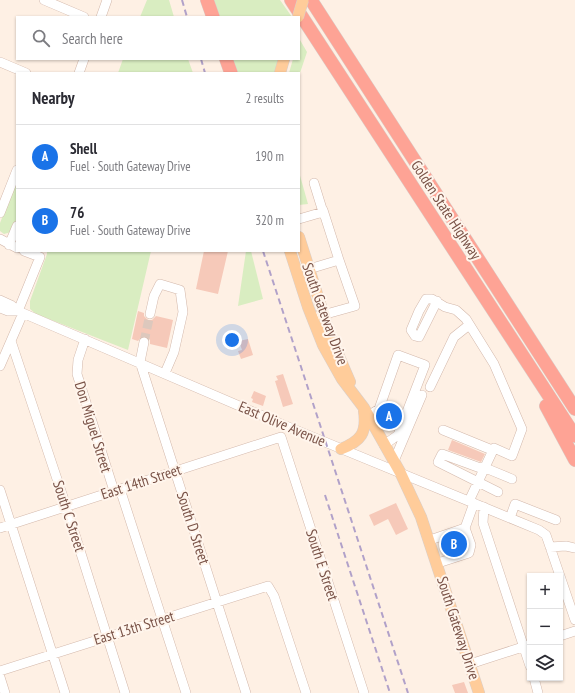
<!DOCTYPE html>
<meta charset="utf-8">
<style>
:root{--surface:#fff;--page:#f7f7f7;--text:#2b2b33;--muted:#7c7c81;--line:#e1e1e2;--accent:#1a73e8}
body{margin:0;font-family:"PT Sans Narrow",sans-serif;background:var(--page);color:var(--text)}
.controls{position:absolute;right:12px;bottom:12px;display:grid;overflow:hidden;border-radius:0px;box-shadow:0 1px 3px #0004}
.controls button{width:36px;height:36px;display:grid;place-items:center;padding:0;border:0;border-bottom:1px solid var(--line);background:var(--surface);color:var(--text);font:20px sans-serif}
.you{position:absolute;left:232px;top:340px;width:14px;height:14px;margin:-10px;border:3px solid #fff;border-radius:50%;background:#1a73e8;box-shadow:0 0 0 6px #1a73e833}
.badge{display:grid;place-items:center;width:26px;height:26px;border-radius:50%;background:var(--accent);color:#fff;font-size:13px;font-weight:700}
.pin{position:absolute;translate:-50% -50%;border:2px solid #fff;box-shadow:0 1px 4px #0006}
.list{margin:0;padding:0;list-style:none}
h2{display:flex;justify-content:space-between;align-items:center;height:52px;margin:0;padding:0 16px;font-size:17px}
h2 small{font-size:13px;font-weight:400;color:var(--muted)}
.list li{display:grid;grid-template-columns:26px 1fr auto;gap:12px;align-items:center;box-sizing:border-box;height:64px;padding:0 16px;border-top:1px solid var(--line)}
.list b{display:block;font-size:15px;white-space:nowrap}
.list p{margin:0;font-size:13px;white-space:nowrap;color:var(--muted)}
.list em{font-size:13px;font-style:normal;color:var(--muted)}
.icon{flex:none;width:22px;height:22px;fill:none;stroke:currentColor;stroke-width:2;stroke-linecap:round;stroke-linejoin:round}
.map{position:relative;flex:none;width:575px;height:693px;overflow:hidden}
.search{position:absolute;background:var(--surface);box-shadow:0 1px 3px #0004;left:16px;top:16px;width:284px;height:44px;display:flex;align-items:center;gap:10px;box-sizing:border-box;padding:0 14px;border-radius:0px;color:var(--muted);font-size:15px}
.panel{position:absolute;background:var(--surface);box-shadow:0 1px 3px #0004;left:16px;top:72px;width:284px;height:180px;border-radius:0px}
.map>svg:first-child{display:block}
</style>
<div class="map">
<svg width="575" height="693" viewBox="0 0 575 693">
<rect width="100%" height="100%" fill="#fef0e4"/>
<path fill="#d9edc1" d="M 147,0 L 169,0 L 174,17 L 140,17 Z
M 213,0 L 280,0 L 292,17 L 219,17 Z
M 300,40 L 307,52 L 299,76 L 299,73 L 289,73 L 293,59 L 299,59 Z
M 123,59 L 188,59 L 193,73 L 118,73 Z
M 232,59 L 279,59 L 275,73 L 237,73 Z
M 299,172 L 308,204 L 299,205 Z
M 17,179 L 17,219 L 11,232 L 4,234 L 0,231 L 0,223 Z
M 47,251 L 151,251 L 128,350 L 36,314 L 30,309 L 30,301 L 47,254 Z
M 246,251 L 251,251 L 263,299 L 238,306 Z"/>
<path fill="#f6c9b9" d="M 204,251 L 228,251 L 218,294 L 196,289 Z
M 138,311 L 144,313 L 144,316 L 148,320 L 152,320 L 156,316 L 173,320 L 167,348 L 150,344 L 150,340 L 146,336 L 142,336 L 138,341 L 132,339 Z
M 248,339 L 253,355 L 241,359 L 238,351 L 242,350 L 239,341 Z
M 283,374 L 293,404 L 283,407 L 275,381 L 278,380 L 276,376 Z
M 254,391 L 266,396 L 263,406 L 252,402 L 253,399 L 251,398 Z
M 452,440 L 485,454 L 481,462 L 448,450 Z
M 396,503 L 408,529 L 396,535 L 388,519 L 374,526 L 369,515 Z
M 464,682 L 468,693 L 455,693 L 452,685 Z"/>
<g fill="none" stroke-linecap="round" stroke-linejoin="round">
<path stroke="#ddc8bd" stroke-width="9" stroke-dasharray="9 4.5" stroke-linecap="butt" d="M 144,342 L 150,314"/>
<g stroke="#d3b8ab" stroke-width="10">
<path id="minor" d="M 44,0 L 84,17
M 101,17 L 107,0
M 0,62 L 26,73
M 79,73 L 84,59
M 323,210 L 339,260
M 0,213 L 17,170
M 299,219 L 323,212 L 314,183
M 0,239 L 17,248
M 9,245 L 17,226
M 309,269 L 339,260 L 355,306 L 319,316
M 0,300 L 11,305 L 18,311 L 286,426 L 539,530 L 546,535 L 560,576
M 437,301 L 419,337 L 415,336 L 411,330 L 419,311 L 426,299 L 432,299 L 445,307 L 456,310 L 466,319 L 494,364 L 522,429 L 512,456 L 494,448 L 469,501
M 0,308 L 8,311 L 18,311
M 18,311 L 40,257 L 24,251
M 150,314 L 154,296 L 160,284 L 180,290 L 183,312 L 174,352 L 165,373
M 85,339 L 78,360 L 77,374 L 114,491
M 11,341 L 66,506 L 125,693
M 144,342 L 140,362 L 246,693
M 0,366 L 23,313
M 430,387 L 454,337 L 469,325
M 368,416 L 379,409 L 398,355 L 425,365 L 398,435 L 384,445
M 443,430 L 492,450
M 281,437 L 364,693
M 394,461 L 422,395
M 483,467 L 512,479
M 483,469 L 442,454 L 438,462 L 498,492
M 120,489 L 186,693
M 0,490 L 65,693
M 484,507 L 483,523 L 530,666
M 510,518 L 515,504 L 556,520
M 0,528 L 281,437
M 430,540 L 465,528 L 474,503
M 550,547 L 566,546 L 575,548
M 438,563 L 469,553 L 471,545 L 465,528
M 560,576 L 575,620
M 560,636 L 575,631
M 470,664 L 529,645
M 0,671 L 268,586 L 274,596 L 306,693
M 0,677 L 5,693
M 534,678 L 538,693"/>
</g>
<g stroke="#d9cfcb" stroke-width="12">
<path id="major" d="M 280,73 L 284,59
M 299,237 L 331,338 L 350,382
M 290,251 L 308,307 L 323,345 L 342,379 L 364,408 L 400,472 L 421,517 L 479,693
M 341,449 C 361,441 367,433 364,411"/>
</g>
<g stroke="#d9cfcb" stroke-width="14">
<path id="highway" d="M 207,0 L 213,17
M 291,0 L 575,436
M 311,0 L 575,409
M 226,59 L 231,73
M 546,406 L 575,460"/>
</g>
<use href="#minor" stroke="#fff" stroke-width="9"/>
<use href="#major" stroke="#ffcc9a" stroke-width="11"/>
<use href="#highway" stroke="#fea395" stroke-width="13"/>
<path stroke="#b1a1c9" stroke-width="2" stroke-dasharray="6 4" stroke-linecap="butt" d="M 182,0 L 187,17
M 201,59 L 205,73
M 263,251 L 408,693
M 325,495 L 390,693"/>
<g stroke="#d9cfcb" stroke-width="12" stroke-linecap="butt">
<path id="major-bridge" d="M 298,17 L 303,0"/>
</g>
<use href="#major-bridge" stroke="#ffcc9a" stroke-width="11"/>
</g>
<g text-anchor="middle" stroke-width="4" stroke-linejoin="round" paint-order="stroke">
<g font-size="15" fill="#795247" stroke="#fff5ec">
<text transform="translate(446 210) rotate(57)" y="5">Golden State Highway</text>
<text transform="translate(325 314) rotate(70)" y="5">South Gateway Drive</text>
<text transform="translate(282 424) rotate(23)" y="5">East Olive Avenue</text>
<text transform="translate(93 427) rotate(73)" y="5">Don Miguel Street</text>
<text transform="translate(141 482) rotate(-18)" y="5">East 14th Street</text>
<text transform="translate(69 516) rotate(72)" y="5">South C Street</text>
<text transform="translate(193 528) rotate(72)" y="5">South D Street</text>
<text transform="translate(322 565) rotate(72)" y="5">South E Street</text>
<text transform="translate(134 628) rotate(-17)" y="5">East 13th Street</text>
<text transform="translate(458 628) rotate(72)" y="5">South Gateway Drive</text>
</g>
</g>
</svg>
<div class="controls">
<button>+</button>
<button>−</button>
<button><svg class="icon" aria-label="layers" viewBox="0 0 24 24"><path d="M12 4l9 5-9 5-9-5zM3 14l9 5 9-5"/></svg></button>
</div>
<div class="you"></div>
<div class="pin badge" style="left:389px;top:416px">A</div>
<div class="pin badge" style="left:454px;top:544px">B</div>
<div class="search"><svg class="icon" aria-label="search" viewBox="0 0 24 24"><circle cx="10" cy="10" r="6"/><path d="M15 15l6 6"/></svg>Search here</div>
<section class="panel">
<h2>Nearby<small>2 results</small></h2>
<ul class="list">
<li><span class="badge">A</span><div><b>Shell</b><p>Fuel · South Gateway Drive</p></div><em>190 m</em></li>
<li><span class="badge">B</span><div><b>76</b><p>Fuel · South Gateway Drive</p></div><em>320 m</em></li>
</ul>
</section>
</div>
